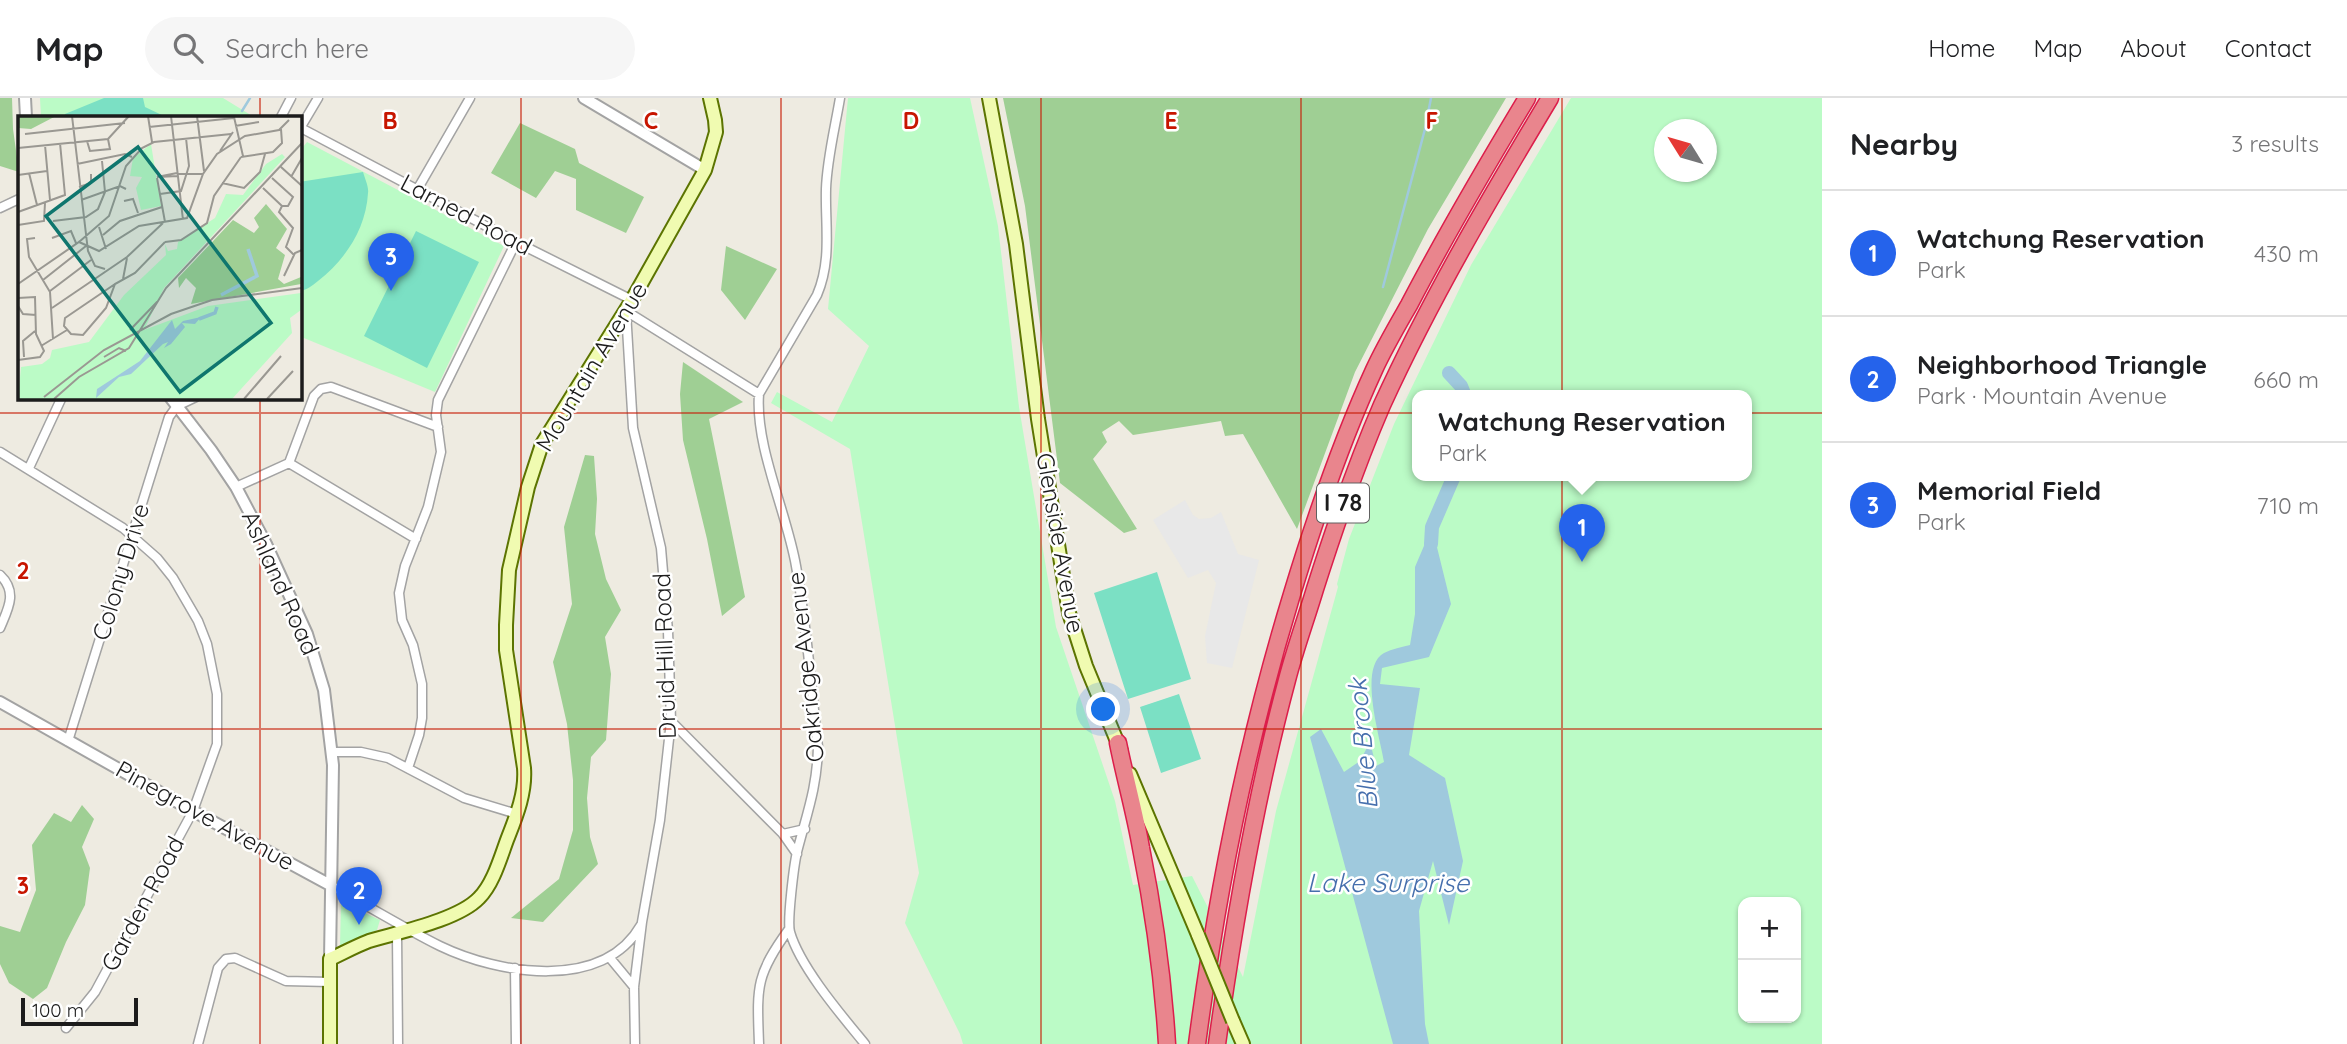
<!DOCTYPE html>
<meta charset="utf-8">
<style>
:root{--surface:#fff;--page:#f6f6f6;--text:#202124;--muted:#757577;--line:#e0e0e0;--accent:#2563eb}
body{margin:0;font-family:Quicksand,sans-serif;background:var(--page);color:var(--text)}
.controls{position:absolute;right:21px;bottom:21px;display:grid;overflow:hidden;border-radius:14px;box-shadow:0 2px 5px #0004}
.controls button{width:63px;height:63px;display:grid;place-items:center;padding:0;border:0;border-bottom:2px solid var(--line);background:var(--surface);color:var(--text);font:35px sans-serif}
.compass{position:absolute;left:1654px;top:21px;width:63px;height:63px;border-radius:50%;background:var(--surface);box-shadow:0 2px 5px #0004;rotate:307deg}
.scale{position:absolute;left:21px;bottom:18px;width:117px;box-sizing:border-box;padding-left:7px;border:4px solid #1c1c1c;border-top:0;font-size:19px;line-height:24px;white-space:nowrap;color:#1c1c1c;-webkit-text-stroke:5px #fff;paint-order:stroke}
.you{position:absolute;left:1104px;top:612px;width:24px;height:24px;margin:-18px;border:5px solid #fff;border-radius:50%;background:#1a73e8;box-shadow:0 0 0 10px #1a73e833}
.badge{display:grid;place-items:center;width:46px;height:46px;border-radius:50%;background:var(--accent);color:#fff;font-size:23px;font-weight:700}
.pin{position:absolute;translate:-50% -58px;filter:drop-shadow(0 2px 4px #0008)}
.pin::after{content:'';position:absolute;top:37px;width:24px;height:21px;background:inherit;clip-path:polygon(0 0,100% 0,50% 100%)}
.popup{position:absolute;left:1412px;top:292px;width:340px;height:91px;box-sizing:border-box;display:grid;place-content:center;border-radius:14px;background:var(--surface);filter:drop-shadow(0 2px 5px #0005);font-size:23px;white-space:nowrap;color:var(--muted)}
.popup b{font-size:26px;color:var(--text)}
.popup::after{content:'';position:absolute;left:50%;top:100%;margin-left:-14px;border:14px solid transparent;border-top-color:var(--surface)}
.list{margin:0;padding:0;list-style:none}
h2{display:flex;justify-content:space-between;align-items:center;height:91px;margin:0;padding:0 28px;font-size:30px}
h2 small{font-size:23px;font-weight:400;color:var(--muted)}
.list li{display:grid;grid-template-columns:46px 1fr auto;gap:21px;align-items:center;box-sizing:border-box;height:126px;padding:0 28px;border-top:2px solid var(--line)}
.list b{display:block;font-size:26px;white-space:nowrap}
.list p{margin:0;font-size:23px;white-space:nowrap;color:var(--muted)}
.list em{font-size:23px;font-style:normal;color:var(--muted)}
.icon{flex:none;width:38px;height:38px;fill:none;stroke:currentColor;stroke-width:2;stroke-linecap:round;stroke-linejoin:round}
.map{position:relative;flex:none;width:1822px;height:946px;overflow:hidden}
header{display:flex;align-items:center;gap:42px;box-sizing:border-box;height:98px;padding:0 35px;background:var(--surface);border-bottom:2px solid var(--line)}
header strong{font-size:33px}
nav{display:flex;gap:38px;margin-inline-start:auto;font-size:24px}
.search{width:490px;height:63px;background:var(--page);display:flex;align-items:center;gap:18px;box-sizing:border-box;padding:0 24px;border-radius:38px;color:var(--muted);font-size:26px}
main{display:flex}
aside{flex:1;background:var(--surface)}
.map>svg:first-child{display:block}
</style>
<header>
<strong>Map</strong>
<div class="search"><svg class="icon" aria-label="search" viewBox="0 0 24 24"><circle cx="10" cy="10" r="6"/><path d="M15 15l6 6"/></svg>Search here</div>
<nav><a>Home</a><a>Map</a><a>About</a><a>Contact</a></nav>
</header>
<main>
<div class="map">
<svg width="1822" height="946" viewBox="0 0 1822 946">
<rect width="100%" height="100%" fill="#eeebe1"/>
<path fill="#9fcf94" d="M 0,0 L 12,0 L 13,31 L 19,74 L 0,68 Z
M 1003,0 L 1506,0 L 1428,131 L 1355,274 L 1297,431 L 1243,336 L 1225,338 L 1221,323 L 1133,337 L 1119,323 L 1102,334 L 1107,344 L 1093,361 L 1137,431 L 1124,435 L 1060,385 L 1025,108 Z
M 520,25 L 575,51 L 579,65 L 644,99 L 626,135 L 576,112 L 576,81 L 555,73 L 536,100 L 491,75 Z
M 726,148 L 777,171 L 745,222 L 721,192 Z
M 683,264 L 743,304 L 709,321 L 745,499 L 722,518 L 707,441 L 683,342 L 680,296 Z
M 585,357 L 594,358 L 597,401 L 595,436 L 606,481 L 621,512 L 605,539 L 611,576 L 606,642 L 591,659 L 587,700 L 590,739 L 598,766 L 543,824 L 511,820 L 559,781 L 573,732 L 573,682 L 567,626 L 553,564 L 572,506 L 564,429 Z
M 82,707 L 94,721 L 82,749 L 90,770 L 85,807 L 66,844 L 47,890 L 33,901 L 9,885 L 0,866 L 0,828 L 20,834 L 36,792 L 32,747 L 54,715 L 71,724 Z"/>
<path fill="#bbfbc6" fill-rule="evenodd" d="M 40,0 L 223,0 L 254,19 L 41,19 Z
M 848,0 L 970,0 L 998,128 L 1019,309 L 1056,529 L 1115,703 L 1133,787 L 1192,778 L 1243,879 L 1276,713 L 1338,489 L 1337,486 L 1349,441 L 1394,326 L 1471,167 L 1571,0 L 1822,0 L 1822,946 L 963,946 L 960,936 L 905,825 L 919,775 L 850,351 L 771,305 L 777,294 L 832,324 L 869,248 L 828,211 ZM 1664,32 L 1706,32 L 1706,74 L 1664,74 ZM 1418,298 L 1746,298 L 1746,378 L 1418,378 ZM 1743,804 L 1796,804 L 1796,920 L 1743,920 Z
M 307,44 L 504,148 L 435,294 L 299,238 L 299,54 Z
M 341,804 L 380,822 L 377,832 L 340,848 Z"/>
<path fill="#7be0c4" d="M 104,0 L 143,0 L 145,9 L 166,19 L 64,19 L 65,16 Z
M 363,74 C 365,81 369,89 368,95 C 366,131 345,162 318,183 C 312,188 307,192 299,193 L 299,84 Z
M 416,133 L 479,164 L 427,270 L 364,238 Z
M 1157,474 L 1191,581 L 1128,601 L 1094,495 Z
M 1179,596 L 1201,661 L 1161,675 L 1140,609 Z"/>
<path fill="#e8e8e8" d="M 1185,402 L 1193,417 L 1199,421 L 1211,420 L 1221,414 L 1238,456 L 1259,462 L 1232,570 L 1207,565 L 1205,538 L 1216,485 L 1208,472 L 1188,480 L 1153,422 Z"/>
<path fill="#9fc9dd" d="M 1432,429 L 1451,506 L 1429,559 L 1382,570 L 1380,586 L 1420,590 L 1409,657 L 1445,680 L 1463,763 L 1449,827 L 1433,763 L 1419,813 L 1425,926 L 1429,946 L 1393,946 L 1310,639 L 1321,631 L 1344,674 L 1360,663 L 1370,644 L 1376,668 L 1384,664 C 1380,639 1358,569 1384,555 C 1392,551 1402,549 1410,547 L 1415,516 L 1415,469 Z"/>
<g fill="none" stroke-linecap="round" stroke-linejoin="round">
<path stroke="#9fc9dd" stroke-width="2.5" d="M 242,13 L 250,0
M 1383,189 L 1425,31 L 1431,0"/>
<path stroke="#9fc9dd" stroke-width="14" d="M 1449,275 L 1461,288 L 1465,298
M 1431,446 L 1432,429 L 1454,378"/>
<g stroke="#a3a3a3" stroke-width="11">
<path id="minor" d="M 840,0 C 835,30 827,61 826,91 C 825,127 832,162 817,197 L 759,296 C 755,349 787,415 796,468 C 807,527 811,589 818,649 C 817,690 807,715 797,754 C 794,767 787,823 790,834 C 800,869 842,918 865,946
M 281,19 L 291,0
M 301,30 L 516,144 L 632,202
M 299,32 L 318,0
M 417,92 L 470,0
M 0,110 L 19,101
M 626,213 L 633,330 L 661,450 L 668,533 L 671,623 L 660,722 L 642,824 L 634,889 L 635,946
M 626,213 L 759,296
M 0,354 L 123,430 L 157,460 L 173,480 L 198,523 L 207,546 L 217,596 L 217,646 L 193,713 L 95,894 L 66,930
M 289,365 L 314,298 L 321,291 L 331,289 L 438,329
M 289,365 L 416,441
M 29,370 L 62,299
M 236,389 L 289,365
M 0,477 C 18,494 8,511 0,530
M 671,623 L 783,736 L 797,756
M 68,643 L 169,319 L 177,308 L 196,299
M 332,654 L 361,654 L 388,660 L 464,700 L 517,716
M 408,670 L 419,637 L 422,620 L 422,586 L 413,547 L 402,522 L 399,495 L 405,468 L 428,409 L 441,354 L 436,317 L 438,302 L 516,144
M 783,736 L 805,731
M 332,788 C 368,808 404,830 440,848 C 498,876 603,894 641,827
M 397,836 L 398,946
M 610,860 L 634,889
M 515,870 L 516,946
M 198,946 L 218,870 L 226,861 L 235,860 L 286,883 L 330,884
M 759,946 C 757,889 755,878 789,831"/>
</g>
<g stroke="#a3a3a3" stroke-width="14">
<path id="tertiary" d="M 25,0 L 26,19
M 584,0 L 705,72
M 170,299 L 211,352 L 236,389 L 266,446 L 307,536 L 324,592 L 333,667 L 330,861
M 0,604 L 193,713 L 332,788"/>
</g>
<g stroke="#5c7401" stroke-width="16">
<path id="secondary" d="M 989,0 L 1016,146 L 1038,321 L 1069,515 L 1086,568 L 1121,653
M 1130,676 L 1198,837
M 1233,923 L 1243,946
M 330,946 L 330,861 C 343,855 356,848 369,843 C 399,834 458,822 479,800 C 493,786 500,761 507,742 C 516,719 526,695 524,670 L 506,552 L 506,527 L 509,472 L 528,389 L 542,346 L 632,202 L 705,72 L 716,34 L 715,22 L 710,0"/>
</g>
<g stroke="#dc1e4b" stroke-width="19">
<path id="motorway" d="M 1118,645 C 1125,680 1135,715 1141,750 C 1154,815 1163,880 1167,946
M 1197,946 C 1217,793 1247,643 1292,496 C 1315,420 1341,344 1374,272 C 1384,250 1397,228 1409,207 C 1446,136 1486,68 1527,0
M 1217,946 C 1234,824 1255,701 1287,582 C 1295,551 1306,521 1315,491 C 1335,428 1356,367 1382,307 C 1431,200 1490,100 1550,0"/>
</g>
<use href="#minor" stroke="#fff" stroke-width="8"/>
<use href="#tertiary" stroke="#fff" stroke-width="10"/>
<use href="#secondary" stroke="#f0fbb1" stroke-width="12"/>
<use href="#motorway" stroke="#e9858d" stroke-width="16"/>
<g stroke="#5c7401" stroke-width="16" stroke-linecap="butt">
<path id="secondary-bridge" d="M 1198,837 L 1233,923"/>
</g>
<use href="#secondary-bridge" stroke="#f0fbb1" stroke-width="12"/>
</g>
<path fill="none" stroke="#c71500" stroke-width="2" stroke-opacity="0.55" d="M 260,0 L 260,19M 521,0 L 521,946M 781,0 L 781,946M 1041,0 L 1041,946M 1301,0 L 1301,946M 1562,0 L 1562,946M 260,299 L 260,946M 0,315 L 1822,315M 0,631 L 1822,631"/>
<g text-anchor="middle" stroke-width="5" stroke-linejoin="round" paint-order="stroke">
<rect fill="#fff" stroke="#606060" stroke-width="2" x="1317" y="385.5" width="52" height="39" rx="5"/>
<g font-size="23" font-weight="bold" fill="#1c1c1c">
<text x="1343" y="413">I 78</text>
</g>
<g font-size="24" fill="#1c1c1c" stroke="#fff">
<text transform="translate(466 117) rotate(28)" y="8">Larned Road</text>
<text transform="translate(592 269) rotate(-59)" y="8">Mountain Avenue</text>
<text transform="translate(1060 445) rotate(80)" y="8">Glenside Avenue</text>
<text transform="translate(121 474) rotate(-73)" y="8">Colony Drive</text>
<text transform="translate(280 485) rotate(66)" y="8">Ashland Road</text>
<text transform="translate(665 558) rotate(-92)" y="8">Druid Hill Road</text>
<text transform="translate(806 569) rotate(-96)" y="8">Oakridge Avenue</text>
<text transform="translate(205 718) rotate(29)" y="8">Pinegrove Avenue</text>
<text transform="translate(143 806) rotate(-62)" y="8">Garden Road</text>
</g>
<g font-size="26" font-style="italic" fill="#466fad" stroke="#fff">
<text transform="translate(1363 646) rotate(-95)" y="9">Blue Brook</text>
<text x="1388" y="794">Lake Surprise</text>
</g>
</g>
<g transform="translate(18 18)">
<rect width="284" height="284" fill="#eeebe1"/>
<path d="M 0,0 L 38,0 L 13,13 L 0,12 ZM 248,88 L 269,113 L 258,132 L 267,139 L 260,163 L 266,168 L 283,161 L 283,168 L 173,188 L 178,172 L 168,162 L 161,172 L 160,162 L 215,104 L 236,117 L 241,111 L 236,102 Z" fill="#9fcf94"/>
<path d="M 133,28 L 143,90 L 123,94 L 118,72 L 124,61 L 112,60 L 115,42 ZM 264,38 L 267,41 L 146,172 L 126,214 L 190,190 L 283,177 L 283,194 L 272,202 L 274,217 L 214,283 L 0,283 L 3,251 L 24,248 L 32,242 L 34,234 L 71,226 L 106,179 L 148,139 L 147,128 L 150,135 L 159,133 L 160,126 L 197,102 L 208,78 L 225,79 L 248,48 Z" fill="#bbfbc6"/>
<path d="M 183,201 L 177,208 L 164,207 L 167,211 L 153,228 L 146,232 L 150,226 L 145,228 L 113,258 L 101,261 L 78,282 L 79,273 L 122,245 L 154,204 L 157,213 L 165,205 Z" fill="#9fc9dd"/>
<path fill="none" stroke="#9fc9dd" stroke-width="3.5" d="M 203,179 L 239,160 L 230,133M 181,203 L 197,197 L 199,191"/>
<path fill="none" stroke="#9a9892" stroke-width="2" d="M 54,0 L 70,135 L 77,150 L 87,153M 130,0 L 134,26M 153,0 L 165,104M 179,0 L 186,55M 216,1 L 225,40M 217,10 L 241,6M 131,11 L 216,2M 7,18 L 107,7M 69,25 L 72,35 L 92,33 L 90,23M 27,29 L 32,84M 0,32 L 90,23 L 111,0M 202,35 L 215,16M 223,41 L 255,36 L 264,27 L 263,13M 59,48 L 107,38 L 114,41M 263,51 L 284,70M 11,57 L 19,89M 159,57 L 139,61 L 160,60M 159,58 L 185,58M 0,59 L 29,55M 273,61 L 284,42M 139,62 L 147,106M 254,62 L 275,81 L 270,90 L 264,90M 204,67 L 226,72 L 242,56 L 247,38M 61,71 L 73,67 L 73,58M 245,72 L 264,90M 142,78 L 163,75 L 171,50 L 168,22M 63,84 L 102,70 L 108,73M 106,85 L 115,83 L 120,97M 264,90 L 261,96 L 275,112 L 268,131 L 276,139M 0,96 L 47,79 L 42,27M 35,105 L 68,101 L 80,93 L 87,76 L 84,45M 0,109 L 26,105 L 27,87M 81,111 L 88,133M 85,119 L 102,105 L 144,91M 17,122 L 9,123 L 11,141 L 32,176 L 35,223M 34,122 L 53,115 L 58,127M 61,126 L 91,100 L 108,50 L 124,32 L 136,26 L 213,18M 147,126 L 163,124 L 189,107 L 196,80 L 223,41M 266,160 L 277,137 L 284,134M 105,163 L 109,142M 25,164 L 68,130M 0,168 L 61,126 L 81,135 L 121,110 L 169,102 L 185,58 L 199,38 L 227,20 L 261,14 L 271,4M 97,168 L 47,202 L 46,210 L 53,218 L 65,219 L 88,192 L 97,168 L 117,157 L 147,126M 32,175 L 73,144M 0,182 L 17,181 L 18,218 L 26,235 L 22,241 L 0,244M 0,190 L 5,198 L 18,199M 34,192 L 109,141 L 145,107M 112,214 L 139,186M 23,230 L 49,214M 6,241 L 5,225 L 17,215M 86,241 L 101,232 L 108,235M 26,281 L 86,234 L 153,198 L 194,184 L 284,172M 36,283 L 61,261 L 111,232 L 148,172 L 284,27M 226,283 L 263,240M 249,283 L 275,255"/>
<path fill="#0f766e" fill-opacity="0.15" stroke="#0f766e" stroke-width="3.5" d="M 120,31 L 253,207 L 162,276 L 28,100 Z"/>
<rect width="284" height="284" fill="none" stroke="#1c1c1c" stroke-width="3.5"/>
</g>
<g font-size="23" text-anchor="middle" font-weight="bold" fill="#c71500" stroke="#fff" stroke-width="5" stroke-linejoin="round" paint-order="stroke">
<text x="390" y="31">B</text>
<text x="651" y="31">C</text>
<text x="911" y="31">D</text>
<text x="1171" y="31">E</text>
<text x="1432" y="31">F</text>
<text x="23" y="481">2</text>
<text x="23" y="796">3</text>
</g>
</svg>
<div class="controls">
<button>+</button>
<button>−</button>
</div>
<svg class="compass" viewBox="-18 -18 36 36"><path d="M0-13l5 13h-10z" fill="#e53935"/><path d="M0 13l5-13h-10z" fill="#757577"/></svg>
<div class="scale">100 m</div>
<div class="you"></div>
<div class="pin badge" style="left:1582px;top:464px">1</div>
<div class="popup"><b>Watchung Reservation</b>Park</div>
<div class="pin badge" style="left:359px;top:827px">2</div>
<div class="pin badge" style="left:391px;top:193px">3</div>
</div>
<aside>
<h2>Nearby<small>3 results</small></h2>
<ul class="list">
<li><span class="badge">1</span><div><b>Watchung Reservation</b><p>Park</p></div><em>430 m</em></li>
<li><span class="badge">2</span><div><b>Neighborhood Triangle</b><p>Park · Mountain Avenue</p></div><em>660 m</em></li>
<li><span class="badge">3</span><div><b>Memorial Field</b><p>Park</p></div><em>710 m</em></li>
</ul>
</aside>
</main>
